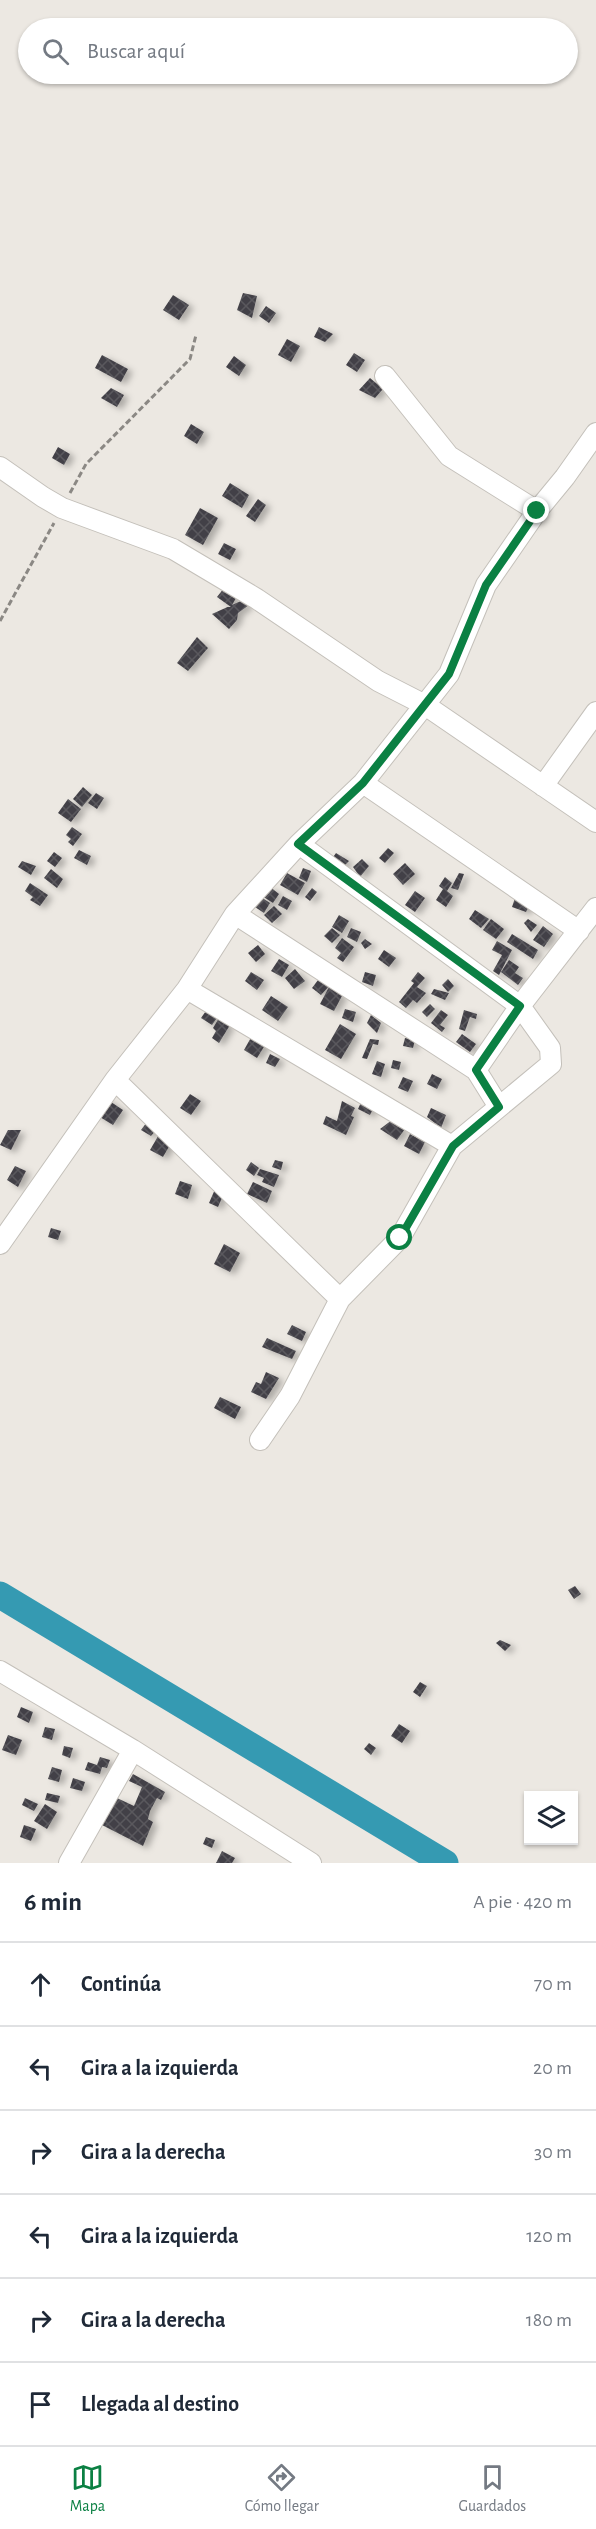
<!DOCTYPE html>
<html lang="es">
<meta charset="utf-8">
<style>
:root{--surface:#fff;--page:#f6f6f7;--text:#1f2937;--muted:#747a83;--line:#e0e1e3;--accent:#0b8043}
body{margin:0;font-family:"Alegreya Sans",sans-serif;background:var(--page);color:var(--text)}
.controls{position:absolute;right:18px;bottom:18px;display:grid;overflow:hidden;border-radius:0px;box-shadow:0 2px 4px #0004}
.controls button{width:54px;height:54px;display:grid;place-items:center;padding:0;border:0;border-bottom:2px solid var(--line);background:var(--surface);color:var(--text);font:30px sans-serif}
.stop{position:absolute;width:18px;height:18px;margin:-14px;border:4px solid #0b8043;border-radius:50%;background:#fff}
.stop.end{background:#0b8043;border-color:#fff;box-shadow:0 2px 6px #0008}
.list{margin:0;padding:0;list-style:none}
h2{display:flex;justify-content:space-between;align-items:center;height:78px;margin:0;padding:0 24px;font-size:26px}
h2 small{font-size:20px;font-weight:400;color:var(--muted)}
.list li{display:grid;grid-template-columns:39px 1fr auto;gap:18px;align-items:center;box-sizing:border-box;height:84px;padding:0 24px;border-top:2px solid var(--line)}
.list b{display:block;font-size:22px;white-space:nowrap}
.list em{font-size:20px;font-style:normal;color:var(--muted)}
.icon{flex:none;width:33px;height:33px;fill:none;stroke:currentColor;stroke-width:2;stroke-linecap:round;stroke-linejoin:round}
.map{position:relative;flex:none;width:596px;height:1863px;overflow:hidden}
.search{position:absolute;background:var(--surface);box-shadow:0 2px 4px #0004;left:18px;right:18px;top:18px;height:66px;display:flex;align-items:center;gap:15px;box-sizing:border-box;padding:0 21px;border-radius:33px;color:var(--muted);font-size:22px}
.sheet{height:582px;background:var(--surface)}
nav{display:flex;justify-content:space-around;align-items:center;box-sizing:border-box;height:84px;border-top:2px solid var(--line);background:var(--surface);font-size:16px;color:var(--muted)}
nav a{display:grid;justify-items:center;gap:3px}
nav .on{color:var(--accent)}
.map>svg:first-child{display:block}
</style>
<div class="map">
<svg width="596" height="1863" viewBox="0 0 596 1863">
<defs>
<pattern id="building-cross-hatch" width="8" height="8" patternUnits="userSpaceOnUse" patternTransform="scale(1.5)"><rect width="8" height="8" fill="#434147"/><path d="M0 0l8 8M0 8l8-8" fill="none" stroke="#5a595d"/></pattern>
<filter id="shadow"><feDropShadow dx="5" dy="3" stdDeviation="3" flood-color="#0004"/></filter>
</defs>
<rect width="100%" height="100%" fill="#ece8e2"/>
<g fill="none" stroke-linecap="round" stroke-linejoin="round">
<path stroke="#359ab2" stroke-width="27" d="M 0,1595 L 445,1863"/>
</g>
<path fill="url(#building-cross-hatch)" filter="url(#shadow)" d="M 243,293 L 257,296 L 252,318 L 237,310 Z
M 173,295 L 189,305 L 179,320 L 163,310 Z
M 266,306 L 276,313 L 269,323 L 259,316 Z
M 319,327 L 333,334 L 325,342 L 314,337 Z
M 287,339 L 300,346 L 291,362 L 278,355 Z
M 354,353 L 365,360 L 357,372 L 346,365 Z
M 102,355 L 128,369 L 121,382 L 95,368 Z
M 234,356 L 246,365 L 239,376 L 226,367 Z
M 370,378 L 383,389 L 375,398 L 359,390 Z
M 111,388 L 124,395 L 117,407 L 101,398 Z
M 191,424 L 204,432 L 197,444 L 184,436 Z
M 58,447 L 70,454 L 64,465 L 52,458 Z
M 230,483 L 249,495 L 242,508 L 222,496 Z
M 258,499 L 266,505 L 255,522 L 246,516 Z
M 200,508 L 218,518 L 203,545 L 185,535 Z
M 224,543 L 236,549 L 230,560 L 218,554 Z
M 224,588 L 236,598 L 231,607 L 217,597 Z
M 243,600 L 249,605 L 238,613 L 237,620 L 229,629 L 212,614 Z
M 197,637 L 208,648 L 188,671 L 177,663 Z
M 83,787 L 92,795 L 82,807 L 73,799 Z
M 96,793 L 104,798 L 97,809 L 88,803 Z
M 68,799 L 81,809 L 71,822 L 58,813 Z
M 72,827 L 82,834 L 73,846 L 68,842 L 71,839 L 66,835 Z
M 388,848 L 394,853 L 385,863 L 379,858 Z
M 79,850 L 91,856 L 87,865 L 74,858 Z
M 54,852 L 62,858 L 55,867 L 47,861 Z
M 336,853 L 349,861 L 342,868 L 331,860 Z
M 362,859 L 369,866 L 360,877 L 353,867 Z
M 22,861 L 36,866 L 31,875 L 18,867 Z
M 405,863 L 415,874 L 403,885 L 393,874 Z
M 303,868 L 311,871 L 307,882 L 299,878 Z
M 51,869 L 63,879 L 57,888 L 44,878 Z
M 287,873 L 305,883 L 298,895 L 280,885 Z
M 459,873 L 464,874 L 458,890 L 451,888 Z
M 445,877 L 452,883 L 447,891 L 453,896 L 446,907 L 436,900 L 443,889 L 439,886 Z
M 30,883 L 48,895 L 40,906 L 30,900 L 33,897 L 25,891 Z
M 269,886 L 279,894 L 273,903 L 262,896 Z
M 312,888 L 317,892 L 310,901 L 305,897 Z
M 415,891 L 425,898 L 415,912 L 405,905 Z
M 516,895 L 531,902 L 526,912 L 512,907 Z
M 283,896 L 292,901 L 287,910 L 278,905 Z
M 261,897 L 270,903 L 264,913 L 255,907 Z
M 274,906 L 282,914 L 272,923 L 264,915 Z
M 475,910 L 489,919 L 481,928 L 469,919 Z
M 339,915 L 349,921 L 342,933 L 332,927 Z
M 491,919 L 504,929 L 496,939 L 483,930 Z
M 528,919 L 537,925 L 531,932 L 524,923 Z
M 543,926 L 553,934 L 544,947 L 533,940 Z
M 332,928 L 340,935 L 332,943 L 324,936 Z
M 351,928 L 361,932 L 357,942 L 347,937 Z
M 512,934 L 538,950 L 533,959 L 507,942 Z
M 342,938 L 354,947 L 343,962 L 337,958 L 341,953 L 335,948 Z
M 365,939 L 372,944 L 365,949 L 361,943 Z
M 497,941 L 512,950 L 499,975 L 493,971 L 502,955 L 492,950 Z
M 258,945 L 265,954 L 256,962 L 248,953 Z
M 384,950 L 396,958 L 389,967 L 378,959 Z
M 279,959 L 289,965 L 282,977 L 271,971 Z
M 509,960 L 519,967 L 515,973 L 523,978 L 518,985 L 501,972 Z
M 295,969 L 305,981 L 294,989 L 285,978 Z
M 251,972 L 264,980 L 257,990 L 245,981 Z
M 365,972 L 376,975 L 373,986 L 362,982 Z
M 418,972 L 425,978 L 417,987 L 426,993 L 417,1003 L 413,1000 L 406,1008 L 399,1002 L 414,983 L 411,981 Z
M 321,976 L 331,984 L 321,995 L 312,988 Z
M 448,979 L 454,986 L 448,992 L 442,985 Z
M 329,987 L 343,994 L 334,1011 L 320,1004 Z
M 434,989 L 449,993 L 445,1000 L 431,994 Z
M 271,996 L 288,1007 L 278,1021 L 262,1010 Z
M 430,1004 L 435,1009 L 427,1017 L 422,1012 Z
M 208,1008 L 219,1015 L 212,1025 L 201,1018 Z
M 345,1009 L 356,1012 L 353,1022 L 342,1018 Z
M 441,1010 L 448,1015 L 440,1025 L 445,1028 L 442,1032 L 431,1023 Z
M 464,1010 L 477,1014 L 476,1019 L 470,1017 L 465,1031 L 459,1029 Z
M 371,1015 L 381,1023 L 377,1033 L 367,1023 Z
M 219,1018 L 230,1025 L 219,1043 L 212,1038 L 216,1031 L 213,1028 Z
M 340,1024 L 356,1034 L 341,1059 L 325,1050 Z
M 253,1034 L 267,1042 L 257,1058 L 244,1050 Z
M 462,1034 L 476,1044 L 470,1052 L 456,1042 Z
M 405,1038 L 415,1040 L 413,1048 L 403,1046 Z
M 370,1039 L 379,1040 L 378,1045 L 373,1044 L 367,1059 L 362,1058 Z
M 270,1054 L 280,1059 L 275,1067 L 266,1063 Z
M 393,1060 L 401,1062 L 399,1070 L 391,1068 Z
M 377,1061 L 385,1064 L 381,1077 L 372,1074 Z
M 432,1074 L 442,1079 L 437,1089 L 427,1084 Z
M 403,1077 L 413,1081 L 408,1092 L 398,1088 Z
M 190,1094 L 201,1101 L 191,1115 L 180,1108 Z
M 105,1098 L 123,1110 L 113,1125 L 95,1114 Z
M 362,1100 L 374,1107 L 370,1115 L 358,1109 Z
M 342,1101 L 355,1108 L 351,1116 L 354,1117 L 346,1135 L 323,1124 L 326,1116 L 337,1121 Z
M 431,1108 L 446,1115 L 441,1128 L 427,1117 Z
M 392,1120 L 405,1129 L 397,1140 L 380,1129 Z
M 147,1122 L 157,1129 L 151,1136 L 141,1130 Z
M 8,1130 L 21,1130 L 11,1150 L 0,1145 Z
M 161,1131 L 174,1138 L 163,1157 L 150,1150 Z
M 410,1134 L 425,1142 L 419,1154 L 404,1146 Z
M 275,1160 L 283,1162 L 281,1170 L 272,1167 Z
M 251,1162 L 259,1168 L 254,1176 L 246,1170 Z
M 15,1166 L 26,1171 L 18,1187 L 7,1180 Z
M 260,1169 L 279,1175 L 274,1187 L 262,1182 L 264,1178 L 257,1175 Z
M 180,1181 L 192,1185 L 188,1199 L 175,1194 Z
M 253,1182 L 272,1191 L 267,1203 L 247,1194 Z
M 216,1187 L 225,1191 L 218,1207 L 209,1203 Z
M 51,1228 L 61,1231 L 58,1240 L 48,1237 Z
M 224,1244 L 240,1253 L 230,1272 L 214,1264 Z
M 292,1325 L 306,1332 L 302,1341 L 287,1334 Z
M 267,1338 L 296,1351 L 292,1359 L 262,1347 Z
M 266,1372 L 279,1378 L 266,1399 L 251,1392 L 256,1382 L 261,1384 Z
M 220,1397 L 241,1407 L 235,1419 L 214,1408 Z
M 575,1586 L 581,1594 L 574,1599 L 568,1590 Z
M 500,1640 L 511,1645 L 505,1651 L 496,1643 Z
M 420,1682 L 427,1686 L 420,1697 L 413,1692 Z
M 21,1707 L 33,1712 L 29,1723 L 17,1717 Z
M 399,1724 L 410,1731 L 402,1743 L 391,1736 Z
M 45,1727 L 55,1729 L 52,1740 L 42,1737 Z
M 8,1735 L 22,1740 L 16,1755 L 2,1750 Z
M 369,1743 L 376,1748 L 371,1755 L 364,1749 Z
M 64,1746 L 73,1748 L 70,1758 L 62,1755 Z
M 100,1757 L 110,1760 L 107,1768 L 102,1767 L 100,1774 L 85,1770 L 88,1762 L 97,1765 Z
M 52,1767 L 62,1770 L 59,1782 L 48,1779 Z
M 133,1774 L 165,1792 L 161,1800 L 157,1798 L 150,1811 L 148,1819 L 153,1822 L 143,1846 L 102,1825 L 117,1798 L 134,1806 L 142,1787 L 129,1781 Z
M 73,1778 L 85,1782 L 82,1791 L 70,1788 Z
M 47,1793 L 60,1796 L 58,1803 L 45,1800 Z
M 25,1798 L 38,1804 L 34,1811 L 22,1805 Z
M 45,1804 L 57,1812 L 47,1829 L 34,1821 Z
M 24,1825 L 36,1829 L 31,1841 L 20,1837 Z
M 206,1837 L 215,1840 L 212,1848 L 203,1844 Z
M 222,1851 L 235,1858 L 232,1863 L 216,1863 Z"/>
<g fill="none" stroke-linecap="round" stroke-linejoin="round">
<g stroke="#c4c0ba" stroke-width="22">
<path id="minor" d="M 385,376 L 449,456 L 537,511
M 0,467 L 43,497 L 62,508 L 173,549 L 257,599 L 378,681 L 425,705 L 596,822
M 363,783 L 579,931
M 543,786 L 596,712
M 235,914 L 476,1070 L 499,1107
M 187,989 L 452,1146
M 476,1070 L 520,1006 L 596,908
M 115,1080 L 340,1299
M 0,1244 L 115,1080 L 187,989 L 235,914 L 299,844 L 363,783 L 449,674 L 486,585 L 537,511 L 565,477 L 596,433
M 260,1440 L 290,1396 L 340,1299 L 400,1238 L 452,1146 L 551,1064 L 550,1048 L 520,1006 L 299,844
M 0,1671 L 133,1750 L 311,1863
M 69,1863 L 133,1750"/>
</g>
<path stroke="#8b8884" stroke-width="3" stroke-dasharray="6 3" stroke-linecap="butt" d="M 70,493 L 86,464 L 190,359 L 196,335
M 0,621 L 54,523"/>
<use href="#minor" stroke="#fff" stroke-width="20"/>
</g>
<g fill="none" stroke-linecap="round" stroke-linejoin="round">
<path stroke="#0b8043" stroke-width="8" d="M 400,1238 L 453,1146 L 499,1107 L 476,1070 L 520,1006 L 298,844 L 363,783 L 449,674 L 486,585 L 537,511"/>
</g>
</svg>
<div class="controls">
<button><svg class="icon" aria-label="layers" viewBox="0 0 24 24"><path d="M12 4l9 5-9 5-9-5zM3 14l9 5 9-5"/></svg></button>
</div>
<div class="stop" style="left:400px;top:1238px"></div>
<div class="stop end" style="left:537px;top:511px"></div>
<div class="search"><svg class="icon" aria-label="search" viewBox="0 0 24 24"><circle cx="10" cy="10" r="6"/><path d="M15 15l6 6"/></svg>Buscar aquí</div>
</div>
<section class="sheet">
<h2>6 min<small>A pie · 420 m</small></h2>
<ul class="list">
<li><svg class="icon" aria-label="ahead" viewBox="0 0 24 24"><path d="M12 20V5M6 11l6-6 6 6"/></svg><div><b>Continúa</b></div><em>70 m</em></li>
<li><svg class="icon" aria-label="left" viewBox="0 0 24 24"><path d="M17 20v-9H6M10 6l-5 5 5 5"/></svg><div><b>Gira a la izquierda</b></div><em>20 m</em></li>
<li><svg class="icon" aria-label="right" viewBox="0 0 24 24"><path d="M7 20v-9h11M14 6l5 5-5 5"/></svg><div><b>Gira a la derecha</b></div><em>30 m</em></li>
<li><svg class="icon" aria-label="left" viewBox="0 0 24 24"><path d="M17 20v-9H6M10 6l-5 5 5 5"/></svg><div><b>Gira a la izquierda</b></div><em>120 m</em></li>
<li><svg class="icon" aria-label="right" viewBox="0 0 24 24"><path d="M7 20v-9h11M14 6l5 5-5 5"/></svg><div><b>Gira a la derecha</b></div><em>180 m</em></li>
<li><svg class="icon" aria-label="arrive" viewBox="0 0 24 24"><path d="M6 21V4h12l-3 4 3 4H6"/></svg><div><b>Llegada al destino</b></div></li>
</ul>
</section>
<nav>
<a class="on"><svg class="icon" aria-label="map" viewBox="0 0 24 24"><path d="M3 6l6-2 6 2 6-2v14l-6 2-6-2-6 2zM9 4v14M15 6v14"/></svg>Mapa</a>
<a><svg class="icon" aria-label="directions" viewBox="0 0 24 24"><path d="M12 3l9 9-9 9-9-9zM9 14v-3h6M13 9l2 2-2 2"/></svg>Cómo llegar</a>
<a><svg class="icon" aria-label="saved" viewBox="0 0 24 24"><path d="M7 4h10v16l-5-4-5 4z"/></svg>Guardados</a>
</nav>
